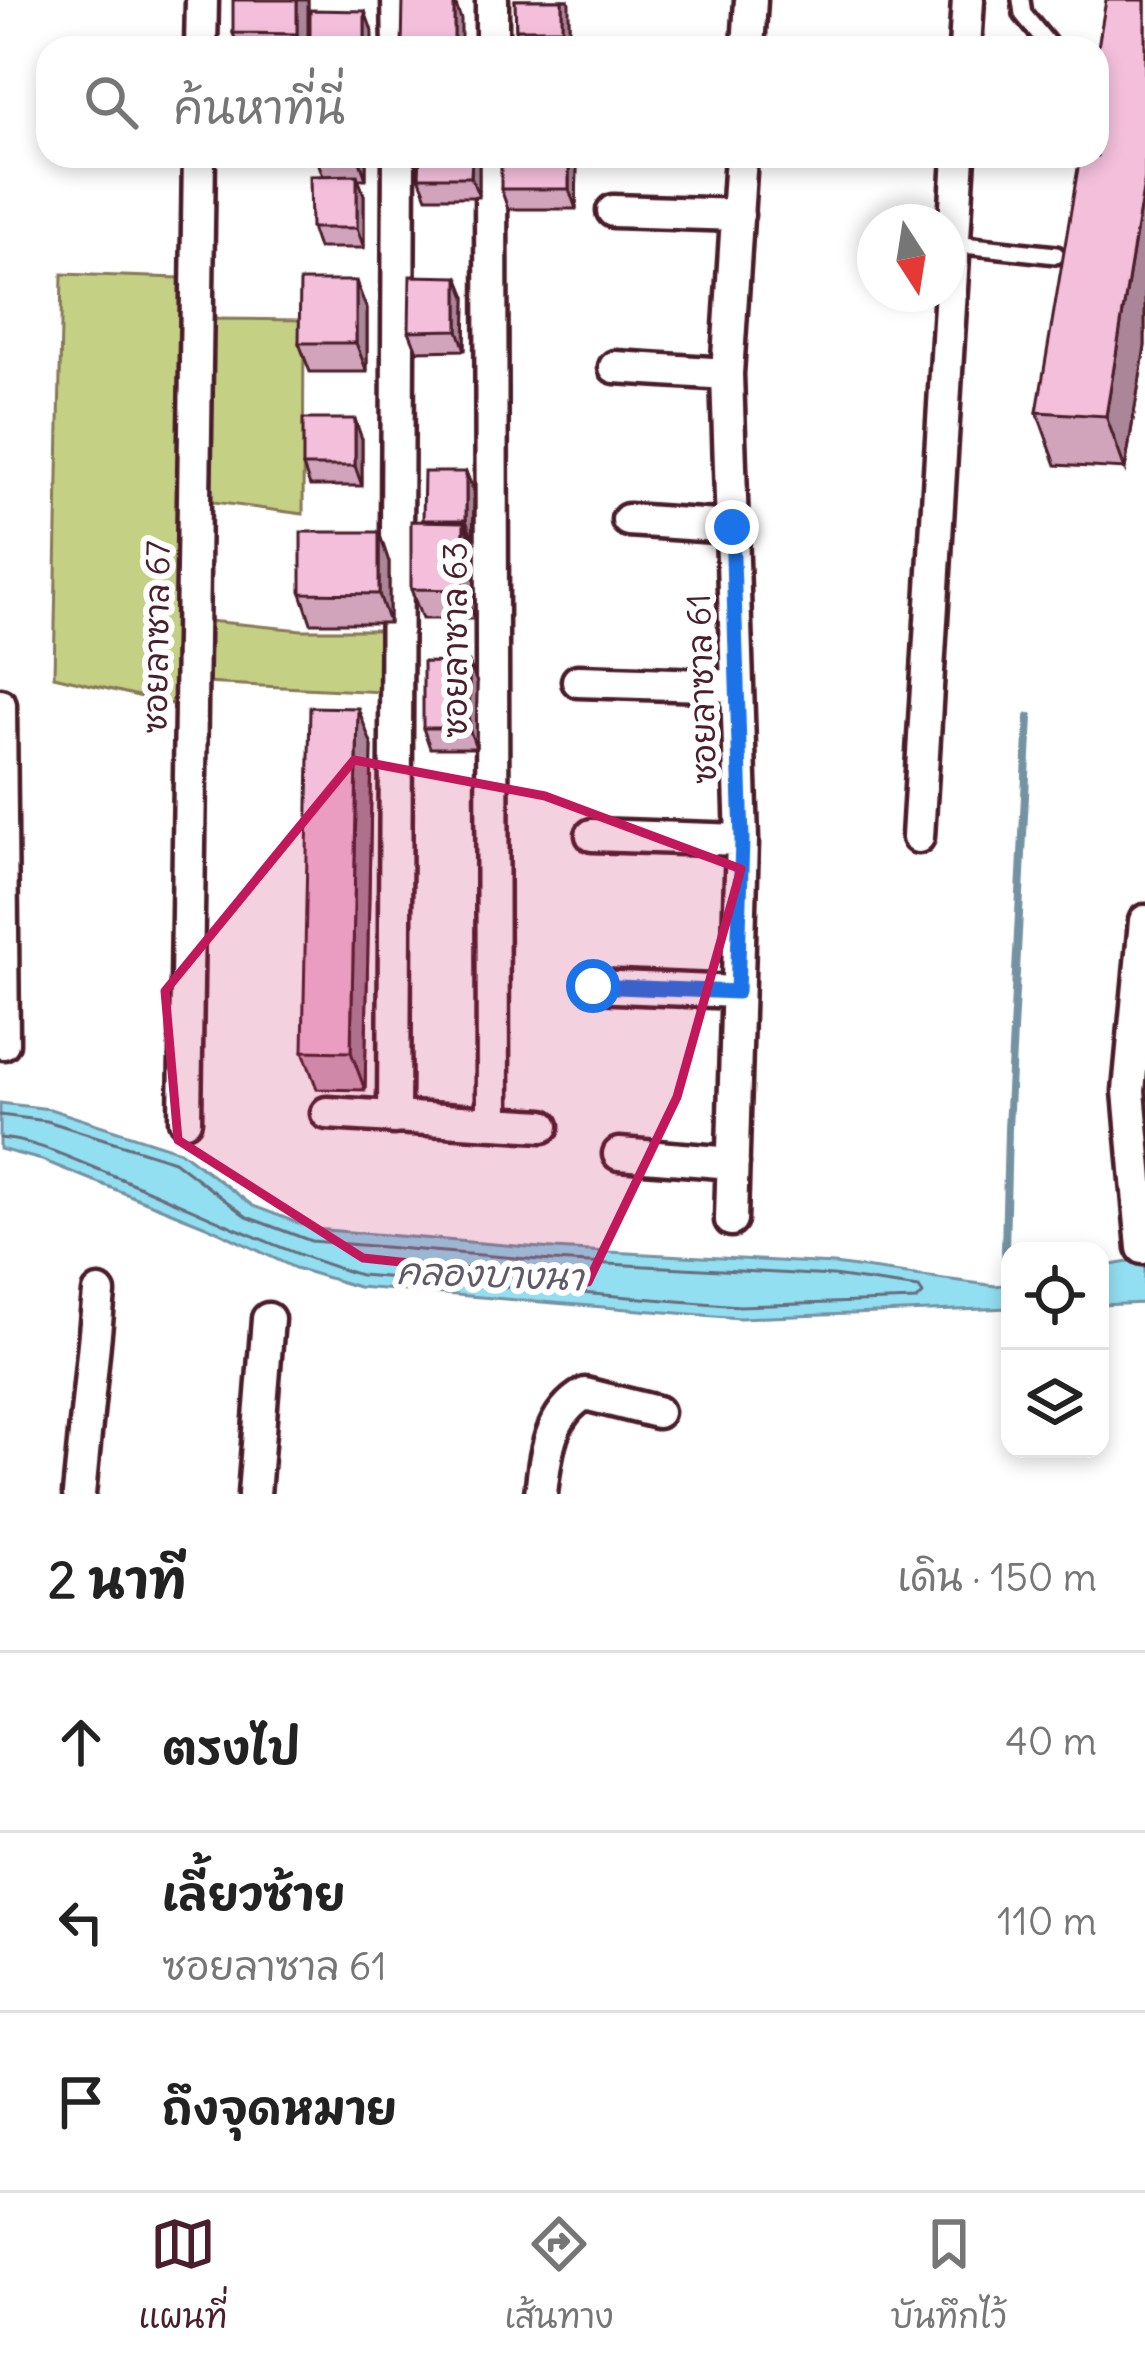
<!DOCTYPE html>
<html lang="th">
<meta charset="utf-8">
<style>
:root{--surface:#fff;--page:#f2f2f2;--text:#222;--muted:#767676;--line:#e0e0e0;--accent:#4a1f2b}
body{margin:0;font-family:Delius,"Playpen Sans Thai",sans-serif;background:var(--page);color:var(--text)}
.controls{position:absolute;right:36px;bottom:36px;display:grid;overflow:hidden;border-radius:24px;box-shadow:0 6px 18px #0003}
.controls button{width:108px;height:108px;display:grid;place-items:center;padding:0;border:0;border-bottom:3px solid var(--line);background:var(--surface);color:var(--text);font:60px sans-serif}
.compass{position:absolute;left:857px;top:204px;width:108px;height:108px;border-radius:50%;background:var(--surface);box-shadow:0 6px 18px #0003;rotate:168deg}
.stop{position:absolute;width:36px;height:36px;margin:-27px;border:9px solid #1a73e8;border-radius:50%;background:#fff}
.stop.end{background:#1a73e8;border-color:#fff;box-shadow:0 3px 12px #0008}
.list{margin:0;padding:0;list-style:none}
h2{display:flex;justify-content:space-between;align-items:center;height:156px;margin:0;padding:0 48px;font-size:51px}
h2 small{font-size:39px;font-weight:400;color:var(--muted)}
.list li{display:grid;grid-template-columns:78px 1fr auto;gap:36px;align-items:center;box-sizing:border-box;height:180px;padding:0 48px;border-top:3px solid var(--line)}
.list b{display:block;font-size:45px;white-space:nowrap}
.list p{margin:0;font-size:39px;white-space:nowrap;color:var(--muted)}
.list em{font-size:39px;font-style:normal;color:var(--muted)}
.icon{flex:none;width:66px;height:66px;fill:none;stroke:currentColor;stroke-width:2;stroke-linecap:round;stroke-linejoin:round}
.map{position:relative;flex:none;width:1145px;height:1494px;overflow:hidden}
.search{position:absolute;background:var(--surface);box-shadow:0 6px 18px #0003;left:36px;right:36px;top:36px;height:132px;display:flex;align-items:center;gap:30px;box-sizing:border-box;padding:0 42px;border-radius:36px;color:var(--muted);font-size:45px}
.sheet{height:696px;background:var(--surface)}
nav{display:flex;justify-content:space-around;align-items:center;box-sizing:border-box;height:168px;border-top:3px solid var(--line);background:var(--surface);font-size:33px;color:var(--muted)}
nav a{display:grid;justify-items:center;gap:6px}
nav .on{color:var(--accent)}
.map>svg:first-child{display:block}
</style>
<div class="map">
<svg width="1145" height="1494" viewBox="0 0 1145 1494">
<rect width="100%" height="100%" fill="#fff"/>
<filter id="ink" filterUnits="userSpaceOnUse"><feTurbulence type="fractalNoise" baseFrequency=".00833" numOctaves="2"/><feDisplacementMap in="SourceGraphic" scale="24" xChannelSelector="R" yChannelSelector="G"/><feConvolveMatrix kernelMatrix="1 2 1 2 8 2 1 2 1" color-interpolation-filters="sRGB"/></filter>
<g filter="url(#ink)">
<path fill="#c4d185" stroke="#877858" stroke-width="3" d="M 62,274 L 180,278 L 176,705 L 54,676 Z
M 212,319 L 304,320 L 303,514 L 206,501 Z
M 208,621 L 302,630 L 386,630 L 383,692 L 203,683 Z"/>
<path fill="#92dff2" stroke="#7592a2" stroke-width="3" d="M 0,1103 L 50,1109 L 180,1151 L 253,1206 L 314,1229 L 553,1249 L 834,1264 L 996,1286 L 1010,1284 L 1010,1308 L 739,1318 L 358,1287 L 295,1268 L 206,1226 L 42,1160 L 0,1149 Z
M 1145,1259 L 1145,1303 L 1100,1305 L 1100,1267 Z"/>
<g fill="none" stroke-linecap="round" stroke-linejoin="round">
<path stroke="#676c7b" stroke-width="3" d="M 0,1115 L 47,1121 L 174,1161 L 247,1217 L 311,1241 L 552,1261 L 833,1276 L 919,1288 L 923,1294 L 917,1300 L 739,1306 L 360,1275 C 273,1249 191,1207 107,1173 C 73,1160 37,1141 0,1138"/>
<path stroke="#7592a2" stroke-width="8" d="M 1008,1291 L 1005,1250 L 1008,1129 L 1029,717"/>
<g stroke="#4a1f2b" stroke-width="24">
<path id="lane" d="M 1021,0 L 1023,14 L 1051,48
M 954,244 L 1056,255"/>
</g>
<g stroke="#4a1f2b" stroke-width="39">
<path id="street" d="M 398,0 L 399,48
M 201,48 L 202,0
M 492,48 L 492,0
M 748,48 L 751,0
M 965,48 L 968,0
M 491,156 L 493,1123
M 613,211 L 738,215
M 615,367 L 727,374
M 628,520 L 732,527
M 578,681 L 737,686
M 0,705 L 3,1043
M 592,835 L 742,840
M 918,837 L 959,156
M 593,986 L 737,992
M 327,1113 L 543,1126
M 394,1118 L 399,156
M 185,1120 L 199,156
M 619,1154 L 733,1163
M 731,1220 L 742,840 L 727,374 L 741,156
M 1143,1248 L 1129,1091 L 1145,921
M 79,1494 L 99,1293
M 254,1494 L 268,1319
M 541,1494 C 545,1457 549,1413 585,1394 L 657,1412"/>
</g>
<use href="#lane" stroke="#fff" stroke-width="15"/>
<use href="#street" stroke="#fff" stroke-width="30"/>
</g>
<path fill="#d2a4bc" stroke="#4a1f2b" stroke-width="3" d="M 308,0 L 308,48 L 238,48 L 233,33 Z
M 515,0 L 568,0 L 570,48 L 511,48 L 518,36 L 516,29 Z
M 1145,0 L 1145,346 L 1125,469 L 1056,465 L 1037,412 Z
M 366,156 L 366,179 L 358,179 L 364,195 L 364,248 L 318,248 L 311,228 L 323,176 L 317,159 Z
M 479,156 L 479,197 L 427,197 L 419,177 Z
M 577,163 L 576,209 L 508,209 L 501,189 Z
M 458,277 L 466,297 L 465,350 L 417,351 L 409,331 Z
M 367,310 L 367,372 L 310,372 L 299,343 Z
M 362,439 L 362,486 L 310,486 L 303,466 Z
M 466,472 L 474,492 L 473,540 L 471,540 L 475,551 L 474,619 L 422,619 L 411,589 L 423,520 Z
M 389,562 L 389,623 L 311,623 L 301,593 Z
M 469,663 L 477,683 L 476,748 L 430,748 L 423,728 Z
M 372,746 L 365,1090 L 317,1089 L 303,1051 Z"/>
<path fill="#ab8699" stroke="#4a1f2b" stroke-width="3" d="M 297,0 L 308,0 L 308,48 L 302,48 L 297,34 Z
M 454,0 L 461,19 L 461,48 L 454,48 Z
M 562,0 L 568,0 L 569,3 L 569,48 L 562,29 Z
M 365,11 L 372,31 L 372,48 L 365,48 Z
M 359,156 L 366,156 L 366,179 L 359,159 Z
M 472,156 L 479,156 L 479,197 L 471,177 Z
M 569,156 L 574,156 L 577,163 L 576,209 L 569,189 Z
M 357,175 L 364,195 L 364,248 L 357,228 Z
M 1145,177 L 1145,346 L 1125,469 L 1106,416 Z
M 458,277 L 466,297 L 465,350 L 458,330 Z
M 356,281 L 367,310 L 367,372 L 356,343 Z
M 355,419 L 362,439 L 362,486 L 355,466 Z
M 466,472 L 474,492 L 473,540 L 466,520 Z
M 464,522 L 475,551 L 474,619 L 463,590 Z
M 379,532 L 389,562 L 389,623 L 379,594 Z
M 469,663 L 477,683 L 476,748 L 469,728 Z
M 358,708 L 372,746 L 365,1090 L 351,1052 Z"/>
<path fill="#f4bfdb" stroke="#4a1f2b" stroke-width="3" d="M 233,0 L 297,0 L 297,34 L 233,33 Z
M 403,0 L 454,0 L 454,48 L 402,48 Z
M 515,0 L 562,0 L 562,29 L 516,29 Z
M 1106,0 L 1145,0 L 1145,177 L 1106,416 L 1037,412 L 1080,156 L 1097,156 L 1097,53 Z
M 310,10 L 365,11 L 365,46 L 310,46 Z
M 560,35 L 560,48 L 511,48 L 511,36 Z
M 317,156 L 359,156 L 359,159 L 317,159 Z
M 420,156 L 472,156 L 471,177 L 419,177 Z
M 501,156 L 569,156 L 569,189 L 501,189 Z
M 357,175 L 357,228 L 311,228 L 310,176 Z
M 410,276 L 458,277 L 458,330 L 409,331 Z
M 300,281 L 356,281 L 356,343 L 299,343 Z
M 303,419 L 355,419 L 355,466 L 303,466 Z
M 424,472 L 466,472 L 466,520 L 423,520 Z
M 411,521 L 464,522 L 463,590 L 411,589 Z
M 301,532 L 379,532 L 379,594 L 301,593 Z
M 423,662 L 469,663 L 469,728 L 423,728 Z
M 310,707 L 358,708 L 351,1052 L 303,1051 Z"/>
</g>
<g fill="none" stroke-linecap="round" stroke-linejoin="round" filter="url(#ink)">
<path stroke="#1a73e8" stroke-width="15" d="M 593,986 L 737,992 L 742,840 L 732,527"/>
</g>
<path fill="#c2185b" fill-opacity="0.2" stroke="#c2185b" stroke-width="9" stroke-linejoin="round" d="M 354,760 L 545,796 L 741,869 L 677,1097 L 588,1282 L 363,1258 L 178,1140 L 165,991 Z"/>
<g text-anchor="middle" stroke-width="12" stroke-linejoin="round" paint-order="stroke">
<g font-size="33" fill="#4a1f2b" stroke="#fff">
<text transform="translate(156 637) rotate(-89)" y="12">ซอยลาซาล 67</text>
<text transform="translate(455 640) rotate(-90)" y="12">ซอยลาซาล 63</text>
<text transform="translate(701 689) rotate(-92)" y="12">ซอยลาซาล 61</text>
</g>
<g font-size="36" font-style="italic" fill="#605967" stroke="#fff">
<text transform="translate(490 1274) rotate(2)" y="13">คลองบางนา</text>
</g>
</g>
</svg>
<div class="controls">
<button><svg class="icon" aria-label="locate" viewBox="0 0 24 24"><circle cx="12" cy="12" r="6"/><path d="M12 2v4M12 18v4M2 12h4M18 12h4"/></svg></button>
<button><svg class="icon" aria-label="layers" viewBox="0 0 24 24"><path d="M12 4l9 5-9 5-9-5zM3 14l9 5 9-5"/></svg></button>
</div>
<svg class="compass" viewBox="-18 -18 36 36"><path d="M0-13l5 13h-10z" fill="#e53935"/><path d="M0 13l5-13h-10z" fill="#767676"/></svg>
<div class="stop" style="left:593px;top:986px"></div>
<div class="stop end" style="left:732px;top:527px"></div>
<div class="search"><svg class="icon" aria-label="search" viewBox="0 0 24 24"><circle cx="10" cy="10" r="6"/><path d="M15 15l6 6"/></svg>ค้นหาที่นี่</div>
</div>
<section class="sheet">
<h2>2 นาที<small>เดิน · 150 m</small></h2>
<ul class="list">
<li><svg class="icon" aria-label="ahead" viewBox="0 0 24 24"><path d="M12 20V5M6 11l6-6 6 6"/></svg><div><b>ตรงไป</b></div><em>40 m</em></li>
<li><svg class="icon" aria-label="left" viewBox="0 0 24 24"><path d="M17 20v-9H6M10 6l-5 5 5 5"/></svg><div><b>เลี้ยวซ้าย</b><p>ซอยลาซาล 61</p></div><em>110 m</em></li>
<li><svg class="icon" aria-label="arrive" viewBox="0 0 24 24"><path d="M6 21V4h12l-3 4 3 4H6"/></svg><div><b>ถึงจุดหมาย</b></div></li>
</ul>
</section>
<nav>
<a class="on"><svg class="icon" aria-label="map" viewBox="0 0 24 24"><path d="M3 6l6-2 6 2 6-2v14l-6 2-6-2-6 2zM9 4v14M15 6v14"/></svg>แผนที่</a>
<a><svg class="icon" aria-label="directions" viewBox="0 0 24 24"><path d="M12 3l9 9-9 9-9-9zM9 14v-3h6M13 9l2 2-2 2"/></svg>เส้นทาง</a>
<a><svg class="icon" aria-label="saved" viewBox="0 0 24 24"><path d="M7 4h10v16l-5-4-5 4z"/></svg>บันทึกไว้</a>
</nav>
